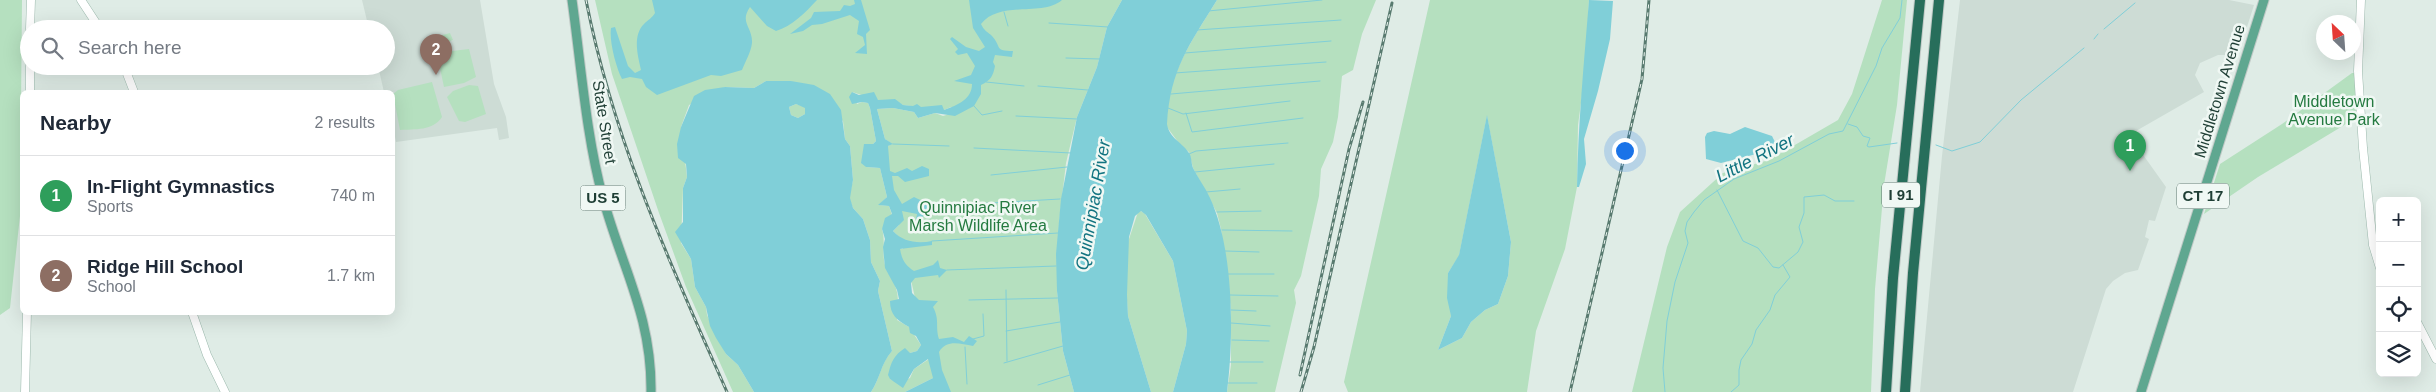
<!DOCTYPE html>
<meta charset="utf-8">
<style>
:root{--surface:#fff;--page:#f2f2f3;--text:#1f2937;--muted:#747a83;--line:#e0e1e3;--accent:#844840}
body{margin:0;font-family:Helvetica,sans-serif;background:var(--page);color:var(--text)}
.controls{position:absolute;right:15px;bottom:15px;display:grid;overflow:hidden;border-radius:8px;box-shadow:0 5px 20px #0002}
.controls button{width:45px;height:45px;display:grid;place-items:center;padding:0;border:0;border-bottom:1px solid var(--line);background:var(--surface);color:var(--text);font:25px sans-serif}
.compass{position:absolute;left:2316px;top:15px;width:45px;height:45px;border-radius:50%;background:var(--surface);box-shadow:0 5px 20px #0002;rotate:335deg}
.you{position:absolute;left:1624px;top:150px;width:18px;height:18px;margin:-12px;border:4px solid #fff;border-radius:50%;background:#1a73e8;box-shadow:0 0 0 8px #1a73e833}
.badge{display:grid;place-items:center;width:32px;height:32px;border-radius:50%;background:var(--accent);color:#fff;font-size:16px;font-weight:700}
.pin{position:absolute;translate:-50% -41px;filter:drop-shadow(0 1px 2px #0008)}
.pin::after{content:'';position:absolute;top:26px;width:18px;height:15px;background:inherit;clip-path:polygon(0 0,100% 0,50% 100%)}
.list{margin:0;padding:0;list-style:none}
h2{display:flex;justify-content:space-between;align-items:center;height:65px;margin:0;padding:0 20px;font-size:21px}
h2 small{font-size:16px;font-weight:400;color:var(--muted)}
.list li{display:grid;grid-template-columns:32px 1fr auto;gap:15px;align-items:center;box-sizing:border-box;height:80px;padding:0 20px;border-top:1px solid var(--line)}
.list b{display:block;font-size:19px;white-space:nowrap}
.list p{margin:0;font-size:16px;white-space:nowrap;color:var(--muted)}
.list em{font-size:16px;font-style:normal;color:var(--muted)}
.icon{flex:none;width:28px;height:28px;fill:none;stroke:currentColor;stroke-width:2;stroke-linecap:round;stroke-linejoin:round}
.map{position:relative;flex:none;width:2436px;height:392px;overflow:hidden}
.search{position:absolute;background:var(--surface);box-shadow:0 5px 20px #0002;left:20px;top:20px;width:375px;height:55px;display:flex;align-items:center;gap:12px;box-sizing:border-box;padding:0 18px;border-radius:28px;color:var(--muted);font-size:19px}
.panel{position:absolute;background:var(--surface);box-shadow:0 5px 20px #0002;left:20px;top:90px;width:375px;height:225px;border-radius:8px}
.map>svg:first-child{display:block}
</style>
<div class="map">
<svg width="2436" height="392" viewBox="0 0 2436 392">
<rect width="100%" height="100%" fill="#dfece6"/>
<path fill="#cddcd5" d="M 362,0 L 480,0 L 494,84 L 506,117 L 509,138 L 499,140 L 497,128 L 396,142 L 393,127 L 392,92 L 384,92 L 378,66 L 386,66 L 386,29 L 369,29 Z
M 1960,0 L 2229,0 L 2254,5 L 2239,52 L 2235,55 L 2218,55 L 2200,63 L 2195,75 L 2204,92 L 2129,135 L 2166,187 L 2155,221 L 2149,220 L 2145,237 L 2149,239 L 2138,270 L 2125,273 L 2113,281 L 2106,289 L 2073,392 L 1920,392 L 1942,156 Z"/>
<path fill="#b5e0bf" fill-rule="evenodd" d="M 0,0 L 22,0 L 20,216 L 10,308 L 0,315 Z
M 595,0 L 1122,0 L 1107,27 L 1097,67 L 1077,117 L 1066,163 L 1059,223 L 1057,291 L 1063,351 L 1074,392 L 938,392 L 933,378 L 905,392 L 871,392 C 880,379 881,362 892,351 L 878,291 L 880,281 L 871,262 L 870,240 L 863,219 L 853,208 L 849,198 L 853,180 L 850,146 L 845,139 L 843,121 L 791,81 L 766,81 L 754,88 L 725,87 L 689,105 L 681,127 L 687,177 L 683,188 L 681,243 L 691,259 L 695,287 L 706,307 L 707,315 L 726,354 L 738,365 L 754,392 L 733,392 L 686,287 L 659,213 L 612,74 ZM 852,92 L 878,100 L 893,100 L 903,105 L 944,110 L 951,107 L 969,108 L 943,116 L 935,113 L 918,118 L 914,112 L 893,108 L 877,109 L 885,139 L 892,144 L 888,146 L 888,165 L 886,166 L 899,225 L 893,231 L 900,238 L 903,249 L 899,249 L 903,262 L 908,267 L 929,359 L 914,369 L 910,378 L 898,383 L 890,379 L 910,353 L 917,351 L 921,345 L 909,327 L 897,320 C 898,306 900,295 893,281 C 891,277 887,272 886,268 C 881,255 886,242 882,229 L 892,215 L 889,206 L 879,205 L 887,197 L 880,168 L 866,167 L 873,144 L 876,141 L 870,108 L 868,103 L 862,102 L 857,104 Z
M 1217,0 L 1376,0 L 1362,34 L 1353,70 L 1342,76 L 1338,117 L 1333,142 L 1321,169 L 1319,196 L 1301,276 L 1294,290 L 1296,303 L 1275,392 L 1227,392 L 1231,365 L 1231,310 L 1221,229 L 1217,213 L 1193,168 L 1189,152 L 1181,146 L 1167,127 C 1164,78 1193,39 1217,0 Z
M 1430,0 L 1589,0 L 1585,73 L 1578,125 L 1577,187 L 1565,249 L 1536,331 L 1527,392 L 1348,392 L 1344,382 ZM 1487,116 L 1511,242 L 1508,276 L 1498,304 L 1485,310 L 1471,322 L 1462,338 L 1438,350 L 1451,316 L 1448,273 L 1459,256 Z
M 1882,0 L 1907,0 L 1897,105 L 1884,185 L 1875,289 L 1871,392 L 1632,392 L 1667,247 L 1680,212 L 1723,173 L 1769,160 L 1838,120 L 1852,94 Z
M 450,33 L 453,40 L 430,47 L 428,39 Z
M 469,49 L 476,77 L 464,83 L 444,87 L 438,59 L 444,52 Z
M 2352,73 L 2355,73 L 2356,118 L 2258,177 L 2204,214 L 2220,164 L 2282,124 Z
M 432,82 L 442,117 C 433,131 415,129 400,130 L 393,94 L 398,90 Z
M 469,85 L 478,86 L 486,114 L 465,122 L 459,121 L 447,97 L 453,91 Z
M 796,104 L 805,107 L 805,114 L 798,118 L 791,115 L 789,107 Z
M 1141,211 L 1145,214 L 1173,261 L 1187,331 L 1186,344 L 1173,392 L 1151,392 L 1128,316 L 1126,284 L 1128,242 L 1138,212 Z"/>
<path fill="#80cfd8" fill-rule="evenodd" d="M 652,0 L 817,0 C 805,13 792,26 776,31 L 767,26 L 750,7 C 739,23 753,27 752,43 C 751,52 745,62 742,70 L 721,76 L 711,75 L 657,95 L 646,87 L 642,79 L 630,77 L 622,79 C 616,67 609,41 611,28 L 615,27 L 628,66 L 635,73 L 641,70 C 638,56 632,36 644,24 C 648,20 652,18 655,13 Z
M 854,0 L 861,0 L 870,30 L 866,34 L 867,54 L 855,53 L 865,45 L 863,37 L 857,34 L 859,21 L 850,15 L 822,24 L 812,25 L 803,31 L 790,34 L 811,18 L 814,12 L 840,11 L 844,5 L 850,6 L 855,4 Z
M 969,0 L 1062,0 C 1043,17 1000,0 981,24 C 984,31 988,32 992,36 C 1002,47 994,51 1013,51 L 1012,57 L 995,55 L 993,62 L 995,66 C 993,76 991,80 981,85 L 981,94 L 974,106 L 955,116 L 935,113 L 918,118 L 914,112 L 893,108 L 877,109 L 885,139 L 893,144 L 888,146 L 890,171 L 895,173 L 907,168 L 912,171 L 922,166 L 929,169 L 929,176 L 905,182 L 898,176 L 892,176 L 894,190 L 902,204 L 914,197 C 925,203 936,205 949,207 L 932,208 L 922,217 L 924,224 L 916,219 L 917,214 L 902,211 L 904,220 L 893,231 C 903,242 918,244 932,241 L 932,245 L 900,249 C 902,260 905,265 914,271 L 933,265 L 938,260 L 940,268 L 947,270 L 939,278 L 938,275 L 915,278 L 911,283 L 912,293 L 919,300 L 938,301 L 933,307 C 940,320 935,326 939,339 L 953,337 L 964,342 L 969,336 L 977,341 L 973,346 C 960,344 947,339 939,352 L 942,370 L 951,392 L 905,392 L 933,378 L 928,359 L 914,369 L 903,388 L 890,379 L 888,375 C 891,362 894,355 905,348 L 910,353 L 917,351 L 921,345 L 916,336 L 910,333 L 909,327 C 897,320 890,315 890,301 L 899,299 L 897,290 L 885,268 L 883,247 L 885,239 L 882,229 L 885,218 L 892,214 L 889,206 L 878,205 L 887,197 L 880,168 L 866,167 L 861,163 L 864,144 L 873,144 L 876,141 L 870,108 L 868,103 L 862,102 L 852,104 L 849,97 L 852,92 L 859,95 L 874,92 L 878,100 L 895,99 L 903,105 L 913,106 L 917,104 L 921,107 L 942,105 L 944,110 C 958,105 972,99 972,84 L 954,81 L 971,75 L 975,66 L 967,53 L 958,55 L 955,52 L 958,49 L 950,39 L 952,37 L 966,47 L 979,51 L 985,47 L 973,28 Z
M 1122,0 L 1217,0 C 1190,44 1170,69 1167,124 C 1169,138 1183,143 1189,153 C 1192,157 1191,163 1193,168 C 1198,178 1205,187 1210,198 C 1234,249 1234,337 1227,392 L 1173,392 L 1186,344 L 1187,331 L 1173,261 L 1146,215 L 1141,211 L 1135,216 L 1129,237 L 1127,295 L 1128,316 L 1151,392 L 1074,392 L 1063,351 L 1057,291 L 1056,254 L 1061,199 L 1077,117 L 1097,67 L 1107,27 Z
M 1589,0 L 1613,1 L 1610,39 L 1598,91 L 1584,139 L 1586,164 L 1579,187 L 1577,187 C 1578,125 1584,62 1589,0 Z
M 766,81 L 791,81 L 814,85 L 830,94 L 841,110 L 845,139 L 850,146 L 853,180 L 850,198 L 853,208 L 863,219 L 870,240 L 871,262 L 880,281 L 878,291 L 892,351 C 881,363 880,379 871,392 L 754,392 L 738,365 L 726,354 L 716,338 L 710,326 L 706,307 L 695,287 L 691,259 L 675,232 L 683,222 L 683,188 L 687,177 L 686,164 L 678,158 L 677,144 L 681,127 L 694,96 L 705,90 L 725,87 L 754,88 ZM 796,104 L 805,108 L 805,114 L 798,118 L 791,115 L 789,107 Z
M 1487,115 L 1511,242 L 1508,276 L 1498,304 L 1485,310 L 1471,322 L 1462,338 L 1438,350 L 1451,316 L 1447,298 L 1448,273 L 1459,255 Z
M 1745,127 L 1772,136 L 1775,142 L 1768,151 L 1721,163 L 1706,159 L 1705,137 L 1707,133 L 1714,131 L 1730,134 Z"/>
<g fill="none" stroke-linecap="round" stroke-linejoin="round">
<path stroke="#80cfd8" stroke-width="1" d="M 1208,11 L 1322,0
M 1004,12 L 1008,26
M 1049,23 L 1108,27
M 2104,29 L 2135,3
M 1197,30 L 1341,20
M 2094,39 L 2098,34
M 1185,53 L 1331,41
M 1066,58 L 1100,59
M 1175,73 L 1326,62
M 986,82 L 1024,86
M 1038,86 L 1088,90
M 1171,94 L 1320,81
M 974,106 L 982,115 L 1002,111
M 1168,108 L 1183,114 L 1290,101
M 1186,113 L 1192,132 L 1303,118
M 1016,116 L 1077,119
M 1848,124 L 1857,127 L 1863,136 L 1870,138 L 1867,146 L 1869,147 L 1897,143
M 893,144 L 949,146
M 1936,145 L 1952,151 L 1980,142 L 2021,100 L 2084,48
M 974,148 L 1071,153
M 1189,154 L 1196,151 L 1288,143
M 1195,172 L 1274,164
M 991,175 L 1067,167
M 1717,190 L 1743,241 L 1758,248 L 1773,267 L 1779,268 L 1798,252 L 1803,242 L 1799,227 L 1804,213 L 1804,197 L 1824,195 L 1835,201 L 1854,201
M 1206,192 L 1240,189
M 974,204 L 1060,199
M 1217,212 L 1261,211
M 1222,230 L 1292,231
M 932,241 L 1058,233
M 1225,251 L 1259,252
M 947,270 L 1056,266
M 1227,274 L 1274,274
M 1006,290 L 1007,361
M 1229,295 L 1278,296
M 969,300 L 1058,298
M 1231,310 L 1256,311
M 1231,323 L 1270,326
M 1006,331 L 1060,322
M 973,339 L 984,336 L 983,314
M 1232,340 L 1269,341
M 965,347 L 967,384
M 1229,362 L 1263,362
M 1004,363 L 1063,346
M 1228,383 L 1257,383
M 1038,385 L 1070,375
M 1665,392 L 1663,368 L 1667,321 L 1675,282 L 1688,243 L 1685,231 L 1687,222 L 1694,212 L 1704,200 L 1734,179 L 1779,161 L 1829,134 L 1843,131 L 1876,66 L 1882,48 L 1900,18 L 1902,0
M 1731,392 L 1739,385 L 1739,370 L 1741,360 L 1752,344 L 1756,330 L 1770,310 L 1775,295 L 1790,277 L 1783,265"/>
<g stroke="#9cb9ad" stroke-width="9">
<path id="secondary" d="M 81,0 L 100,29
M 2361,0 L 2358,71 L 2363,148 L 2373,245 L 2380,268
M 30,29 L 31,0
M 124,66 L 134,92
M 30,92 L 30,66
M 192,312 L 207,355 L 225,392
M 2417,322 L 2436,359
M 25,392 L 27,312"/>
</g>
<g stroke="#c0c9c6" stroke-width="11">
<path id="primary" d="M 572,0 C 581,64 586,136 603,198 C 622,268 652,316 651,392
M 2141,392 L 2264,0"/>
</g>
<g stroke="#c0c9c6" stroke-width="12">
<path id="motorway" d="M 1886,392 L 1893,278 L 1920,0
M 1905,392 L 1913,273 L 1939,0"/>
</g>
<use href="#secondary" stroke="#fff" stroke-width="8"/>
<use href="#primary" stroke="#5fa790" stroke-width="9"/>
<use href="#motorway" stroke="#276e5b" stroke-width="10"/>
<g stroke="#587a6f" stroke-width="3">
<path id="rail" d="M 586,0 C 614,142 669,261 727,392
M 1300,375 L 1349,149 L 1363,102
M 1301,392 L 1314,347 L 1392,3
M 1570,392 L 1642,79 L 1649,0"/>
</g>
<use href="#rail" stroke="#f0f8f4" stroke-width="1" stroke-dasharray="4" stroke-linecap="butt"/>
</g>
<g text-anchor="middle" stroke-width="5" stroke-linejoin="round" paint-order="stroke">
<g fill="#f0f8f4" stroke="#5d766e" stroke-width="1">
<rect x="1882" y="182.5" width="38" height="25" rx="4"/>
<rect x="2177" y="183.5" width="52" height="25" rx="4"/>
<rect x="580.5" y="185.5" width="45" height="25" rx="4"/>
</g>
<g font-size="15" font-weight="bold" fill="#1e3e34">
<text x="1901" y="200">I 91</text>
<text x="2203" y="201">CT 17</text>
<text x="603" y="203">US 5</text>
</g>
<g font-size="16" fill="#1e3e34" stroke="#f0f8f4">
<text transform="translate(2219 91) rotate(-73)" y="6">Middletown Avenue</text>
<text transform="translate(605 122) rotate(81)" y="6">State Street</text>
</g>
<g font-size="16" fill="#247a40" stroke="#f0f8f4">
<text x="2334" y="107">Middletown<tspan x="2334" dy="18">Avenue Park</tspan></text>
<text x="978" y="213">Quinnipiac River<tspan x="978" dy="18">Marsh Wildlife Area</tspan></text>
</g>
<g font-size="18" font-style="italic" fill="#127481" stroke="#f0f8f4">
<text transform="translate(1755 158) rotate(-27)" y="6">Little River</text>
<text transform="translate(1093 205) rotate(-80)" y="6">Quinnipiac River</text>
</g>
</g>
</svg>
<div class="controls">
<button>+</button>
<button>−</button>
<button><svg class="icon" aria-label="locate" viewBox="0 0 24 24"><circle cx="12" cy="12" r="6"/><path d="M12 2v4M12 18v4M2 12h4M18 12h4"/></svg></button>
<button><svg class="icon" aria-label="layers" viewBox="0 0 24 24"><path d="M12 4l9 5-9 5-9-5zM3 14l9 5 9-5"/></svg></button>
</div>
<svg class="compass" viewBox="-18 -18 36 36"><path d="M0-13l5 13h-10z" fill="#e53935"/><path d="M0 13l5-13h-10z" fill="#747a83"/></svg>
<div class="you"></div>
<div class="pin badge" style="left:2130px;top:171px;background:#2e9e5b">1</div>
<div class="pin badge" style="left:436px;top:75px;background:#8d6e63">2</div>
<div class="search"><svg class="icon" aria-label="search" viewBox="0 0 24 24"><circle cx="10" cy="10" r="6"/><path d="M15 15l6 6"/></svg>Search here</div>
<section class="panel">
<h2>Nearby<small>2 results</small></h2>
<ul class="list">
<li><span class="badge" style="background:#2e9e5b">1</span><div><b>In-Flight Gymnastics</b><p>Sports</p></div><em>740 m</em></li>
<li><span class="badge" style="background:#8d6e63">2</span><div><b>Ridge Hill School</b><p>School</p></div><em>1.7 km</em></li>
</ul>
</section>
</div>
